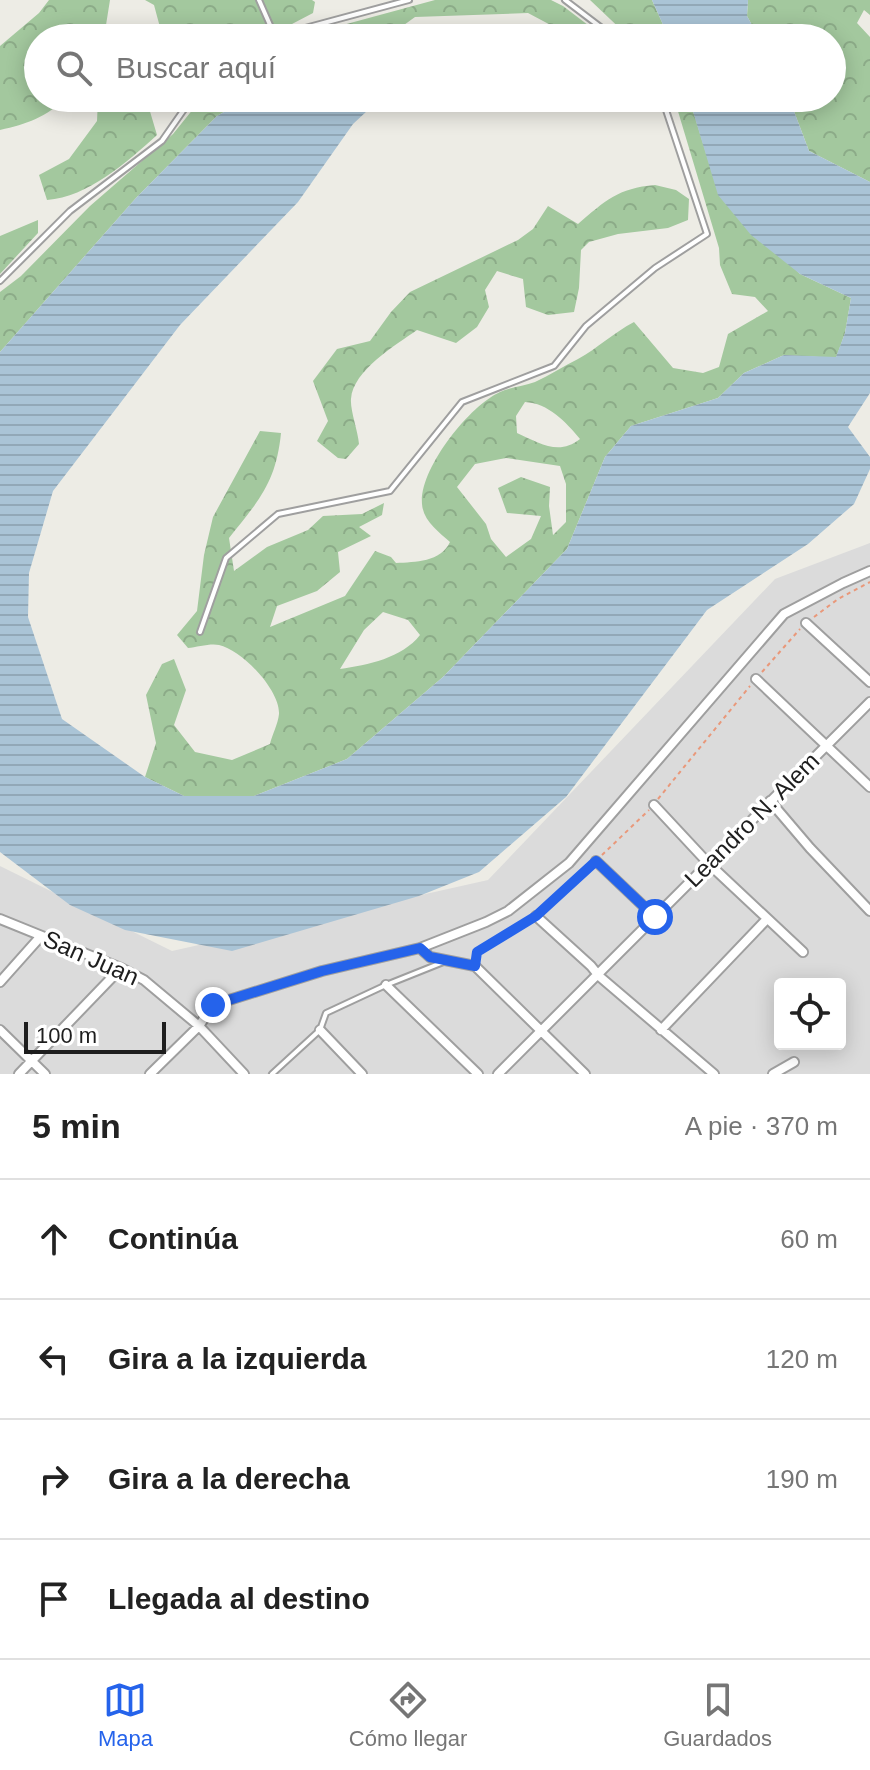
<!DOCTYPE html>
<html lang="es">
<meta charset="utf-8">
<style>
:root{--surface:#fff;--page:#f2f2f2;--text:#222;--muted:#767676;--line:#e0e0e0;--accent:#2563eb}
body{margin:0;font-family:Helvetica,sans-serif;background:var(--page);color:var(--text)}
.controls{position:absolute;right:24px;bottom:24px;display:grid;overflow:hidden;border-radius:8px;box-shadow:0 4px 20px #0003}
.controls button{width:72px;height:72px;display:grid;place-items:center;padding:0;border:0;border-bottom:2px solid var(--line);background:var(--surface);color:var(--text);font:40px sans-serif}
.scale{position:absolute;left:24px;bottom:20px;width:142px;box-sizing:border-box;padding-left:8px;border:4px solid #1e1e1e;border-top:0;font-size:22px;line-height:28px;white-space:nowrap;color:#1e1e1e;-webkit-text-stroke:6px #fff;paint-order:stroke}
.stop{position:absolute;width:24px;height:24px;margin:-18px;border:6px solid #2563eb;border-radius:50%;background:#fff}
.stop.end{background:#2563eb;border-color:#fff;box-shadow:0 2px 8px #0008}
.list{margin:0;padding:0;list-style:none}
h2{display:flex;justify-content:space-between;align-items:center;height:104px;margin:0;padding:0 32px;font-size:34px}
h2 small{font-size:26px;font-weight:400;color:var(--muted)}
.list li{display:grid;grid-template-columns:52px 1fr auto;gap:24px;align-items:center;box-sizing:border-box;height:120px;padding:0 32px;border-top:2px solid var(--line)}
.list b{display:block;font-size:30px;white-space:nowrap}
.list em{font-size:26px;font-style:normal;color:var(--muted)}
.icon{flex:none;width:44px;height:44px;fill:none;stroke:currentColor;stroke-width:2;stroke-linecap:round;stroke-linejoin:round}
.map{position:relative;flex:none;width:870px;height:1074px;overflow:hidden}
.search{position:absolute;background:var(--surface);box-shadow:0 4px 20px #0003;left:24px;right:24px;top:24px;height:88px;display:flex;align-items:center;gap:20px;box-sizing:border-box;padding:0 28px;border-radius:44px;color:var(--muted);font-size:30px}
.sheet{height:584px;background:var(--surface)}
nav{display:flex;justify-content:space-around;align-items:center;box-sizing:border-box;height:112px;border-top:2px solid var(--line);background:var(--surface);font-size:22px;color:var(--muted)}
nav a{display:grid;justify-items:center;gap:4px}
nav .on{color:var(--accent)}
.map>svg:first-child{display:block}
</style>
<div class="map">
<svg width="870" height="1074" viewBox="0 0 870 1074">
<defs>
<pattern id="forest-crowns" width="20" height="18" patternUnits="userSpaceOnUse" patternTransform="scale(2)"><rect width="20" height="18" fill="#a3c89e"/><path d="M2 6a3 3 0 1 1 6 0M12 15a3 3 0 1 1 6 0" fill="none" stroke="#8cab88"/></pattern>
<pattern id="water-rules" width="6" height="5" patternUnits="userSpaceOnUse" patternTransform="scale(2)"><rect width="6" height="5" fill="#aac4d6"/><path d="M0 2.5h6" fill="none" stroke="#92a8b7"/></pattern>
</defs>
<rect width="100%" height="100%" fill="#edece5"/>
<path fill="#dbdbdb" fill-rule="evenodd" d="M 870,543 L 870,1074 L 0,1074 L 0,866 L 172,951 L 488,880 L 775,579 ZM 780,984 L 840,984 L 840,1044 L 780,1044 Z"/>
<path fill="url(#forest-crowns)" fill-rule="evenodd" d="M 49,0 L 110,0 L 106,25 L 115,38 L 38,38 L 38,98 L 66,98 C 46,117 27,124 0,130 L 0,46 L 39,13 Z
M 145,0 L 312,0 L 315,2 L 313,13 L 292,24 L 245,29 L 225,38 L 170,38 L 161,31 L 154,5 Z
M 435,0 L 551,0 L 563,6 L 605,38 L 575,38 L 528,13 L 415,17 L 386,38 L 295,38 Z
M 590,0 L 652,0 L 669,38 L 630,38 Z
M 748,0 L 870,0 L 870,15 L 864,10 L 857,23 L 870,37 L 870,182 L 809,151 L 789,98 L 832,98 L 832,38 L 759,38 L 747,16 Z
M 98,98 L 146,98 L 157,135 C 127,162 88,197 47,200 L 39,175 L 69,159 L 97,121 Z
M 202,98 L 248,98 L 217,116 L 136,198 L 0,352 L 0,292 L 21,276 L 90,206 L 173,134 Z
M 674,98 L 689,98 L 719,195 L 800,274 L 851,298 L 845,333 L 836,358 L 784,355 L 744,373 L 718,398 L 631,426 L 605,457 L 567,549 L 443,677 L 347,759 L 254,796 L 184,796 L 145,777 L 156,743 L 146,695 L 162,664 L 174,659 L 186,690 L 174,725 L 195,752 L 232,760 L 270,744 C 272,735 278,724 279,714 C 280,690 242,650 219,645 C 211,643 197,647 188,648 L 177,635 L 197,611 L 204,555 L 213,517 L 260,431 L 281,433 C 276,483 259,500 229,538 L 234,571 L 267,547 L 308,530 L 323,516 L 362,514 L 384,503 L 382,515 L 359,527 L 371,536 L 338,552 L 340,572 L 317,591 L 277,606 L 270,627 L 345,596 L 375,551 L 391,557 L 396,563 C 415,562 441,562 450,542 C 439,532 423,521 422,504 C 419,469 469,406 500,392 C 511,387 524,386 535,382 C 550,375 564,366 578,359 C 598,348 613,333 634,322 L 673,368 L 703,373 L 719,367 L 728,334 L 768,311 L 755,297 L 732,294 L 720,265 L 719,248 ZM 525,402 C 548,403 566,422 580,439 C 559,456 539,443 517,433 L 516,416 ZM 506,458 L 560,466 L 566,484 L 566,522 L 553,535 L 549,506 L 550,487 L 521,477 L 498,488 L 507,513 L 541,516 L 531,539 L 506,557 L 491,539 L 486,524 L 457,487 L 475,464 ZM 383,612 L 408,620 L 420,635 C 402,658 368,665 340,669 L 364,630 Z
M 655,185 L 676,190 L 689,199 L 688,220 L 668,228 L 618,234 L 589,242 L 581,250 L 579,288 L 574,312 L 548,315 L 526,307 L 523,279 L 497,271 L 485,290 L 489,307 L 477,327 L 456,343 L 417,330 C 396,345 353,370 351,399 C 350,410 358,431 359,444 L 346,459 L 338,458 L 317,441 L 328,421 L 313,381 L 337,349 L 370,341 L 391,312 L 410,292 L 518,240 L 533,229 L 548,206 L 578,224 C 605,201 618,188 655,185 Z
M 38,220 L 38,233 L 0,274 L 0,236 Z"/>
<path fill="url(#water-rules)" d="M 652,0 L 748,0 L 747,16 L 759,38 L 669,38 Z
M 248,98 L 381,98 L 353,124 L 298,202 L 180,325 L 53,491 L 29,573 L 28,617 L 62,719 L 145,777 L 184,796 L 254,796 L 347,759 L 443,677 L 567,549 L 605,457 L 631,426 L 718,398 L 744,373 L 784,355 L 836,357 L 845,333 L 851,298 L 800,274 L 751,235 L 718,195 L 689,98 L 789,98 L 809,151 L 870,182 L 870,393 L 848,427 L 870,457 L 870,469 L 854,504 L 808,544 L 707,610 L 566,797 L 479,872 L 419,896 L 232,951 L 125,930 L 70,905 L 0,852 L 0,352 L 136,198 L 217,116 Z"/>
<g fill="none" stroke-linecap="round" stroke-linejoin="round">
<g stroke="#9f9f9f" stroke-width="8">
<path id="lane" d="M 259,0 L 274,34
M 565,0 L 615,38
M 255,38 L 305,28 L 409,0
M 0,281 L 70,211 L 162,141 L 192,98
M 200,632 L 226,558 L 278,514 L 390,491 L 462,402 L 554,366 L 586,326 L 655,268 L 707,234 L 662,98
M 272,1074 L 320,1030 L 326,1013 L 386,985 L 446,961"/>
</g>
<g stroke="#9f9f9f" stroke-width="12">
<path id="street" d="M 806,623 L 870,682
M 756,679 L 870,787
M 770,801 L 810,848 L 870,911
M 654,805 L 708,863 L 803,952
M 596,861 L 655,917
M 536,916 L 591,966 L 599,976 L 714,1074
M 0,919 L 121,968 L 144,980 L 199,1026 L 244,1074
M 420,948 L 430,957 L 475,966 L 585,1074
M 0,982 L 41,936
M 386,985 L 478,1074
M 0,1030 L 45,1074
M 320,1030 L 362,1074
M 661,1030 L 767,919
M 19,1074 L 121,968
M 150,1074 L 199,1026 L 213,1005 L 322,971 L 420,948 L 486,922 L 508,911 L 569,863 L 784,614 L 843,583 L 870,571
M 498,1074 L 870,702
M 773,1074 L 794,1062"/>
</g>
<path stroke="#e9987a" stroke-width="2" stroke-dasharray="4 4" stroke-linecap="butt" d="M 814,617 L 838,599 L 870,582
M 762,672 L 800,629
M 658,799 L 750,686
M 602,855 L 649,810
M 543,910 L 589,868
M 476,957 L 477,952 L 529,921"/>
<use href="#lane" stroke="#fff" stroke-width="4"/>
<use href="#street" stroke="#fff" stroke-width="8"/>
</g>
<g fill="none" stroke-linecap="round" stroke-linejoin="round">
<path stroke="#2563eb" stroke-width="10" d="M 213,1005 L 322,971 L 420,948 L 430,957 L 475,966 L 477,952 L 536,916 L 596,861 L 655,917"/>
</g>
<g text-anchor="middle" stroke-width="7" stroke-linejoin="round" paint-order="stroke">
<g font-size="24" fill="#1e1e1e" stroke="#fff">
<text transform="translate(752 820) rotate(-45)" y="8">Leandro N. Alem</text>
<text transform="translate(91 958) rotate(24)" y="8">San Juan</text>
</g>
</g>
</svg>
<div class="controls">
<button><svg class="icon" aria-label="locate" viewBox="0 0 24 24"><circle cx="12" cy="12" r="6"/><path d="M12 2v4M12 18v4M2 12h4M18 12h4"/></svg></button>
</div>
<div class="scale">100 m</div>
<div class="stop" style="left:655px;top:917px"></div>
<div class="stop end" style="left:213px;top:1005px"></div>
<div class="search"><svg class="icon" aria-label="search" viewBox="0 0 24 24"><circle cx="10" cy="10" r="6"/><path d="M15 15l6 6"/></svg>Buscar aquí</div>
</div>
<section class="sheet">
<h2>5 min<small>A pie · 370 m</small></h2>
<ul class="list">
<li><svg class="icon" aria-label="ahead" viewBox="0 0 24 24"><path d="M12 20V5M6 11l6-6 6 6"/></svg><div><b>Continúa</b></div><em>60 m</em></li>
<li><svg class="icon" aria-label="left" viewBox="0 0 24 24"><path d="M17 20v-9H6M10 6l-5 5 5 5"/></svg><div><b>Gira a la izquierda</b></div><em>120 m</em></li>
<li><svg class="icon" aria-label="right" viewBox="0 0 24 24"><path d="M7 20v-9h11M14 6l5 5-5 5"/></svg><div><b>Gira a la derecha</b></div><em>190 m</em></li>
<li><svg class="icon" aria-label="arrive" viewBox="0 0 24 24"><path d="M6 21V4h12l-3 4 3 4H6"/></svg><div><b>Llegada al destino</b></div></li>
</ul>
</section>
<nav>
<a class="on"><svg class="icon" aria-label="map" viewBox="0 0 24 24"><path d="M3 6l6-2 6 2 6-2v14l-6 2-6-2-6 2zM9 4v14M15 6v14"/></svg>Mapa</a>
<a><svg class="icon" aria-label="directions" viewBox="0 0 24 24"><path d="M12 3l9 9-9 9-9-9zM9 14v-3h6M13 9l2 2-2 2"/></svg>Cómo llegar</a>
<a><svg class="icon" aria-label="saved" viewBox="0 0 24 24"><path d="M7 4h10v16l-5-4-5 4z"/></svg>Guardados</a>
</nav>
